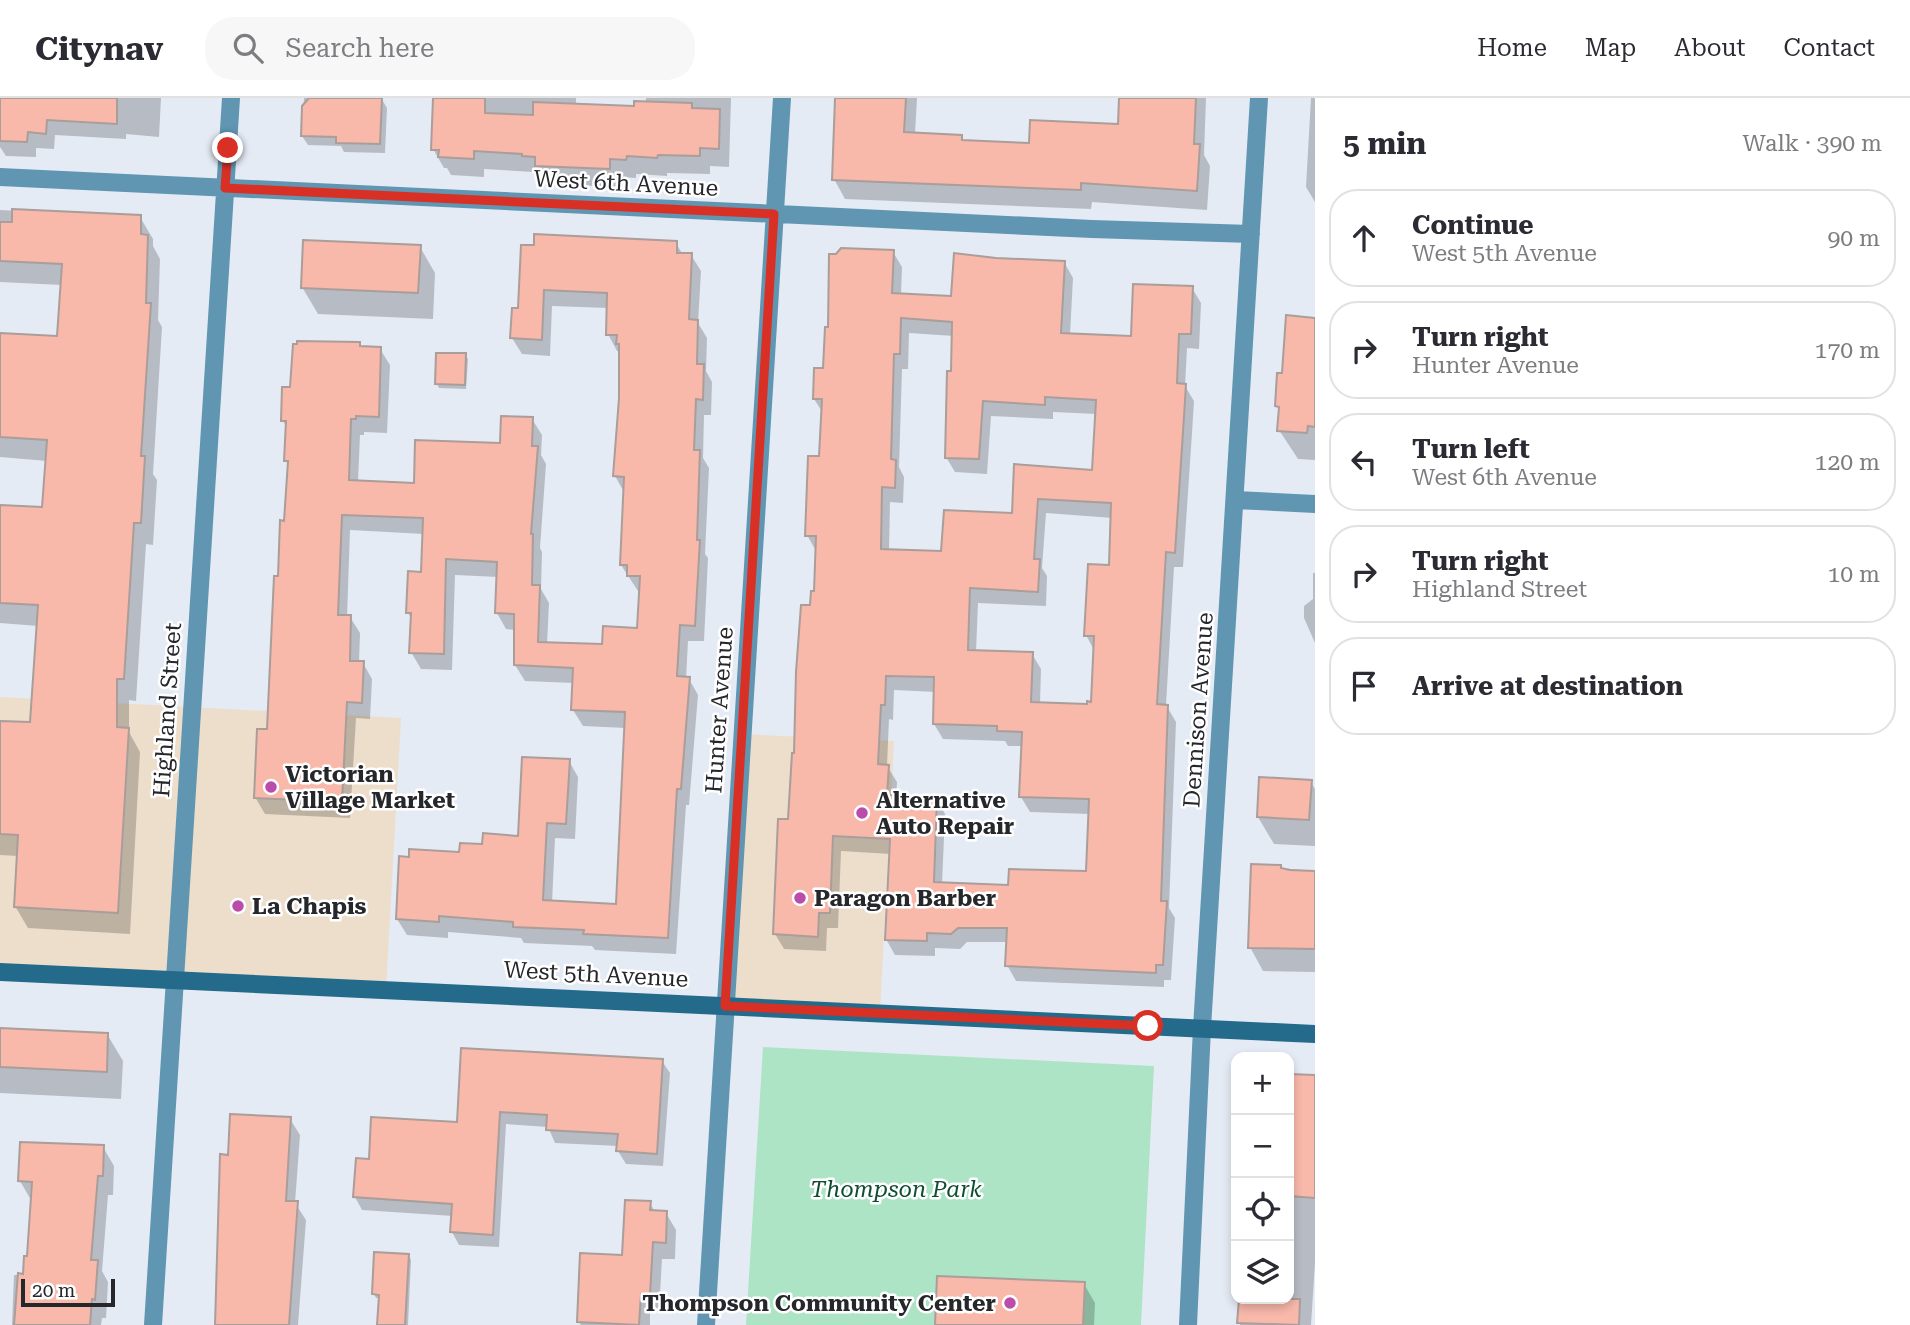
<!DOCTYPE html>
<meta charset="utf-8">
<style>
:root{--surface:#fff;--page:#f7f7f7;--text:#2b2b33;--muted:#7c7c81;--line:#e1e1e2}
body{margin:0;font-family:"Roboto Serif",serif;background:var(--page);color:var(--text)}
.controls{position:absolute;right:21px;bottom:21px;display:grid;overflow:hidden;border-radius:14px;box-shadow:0 4px 10px #0003}
.controls button{width:63px;height:63px;display:grid;place-items:center;padding:0;border:0;border-bottom:2px solid var(--line);background:var(--surface);color:var(--text);font:35px sans-serif}
.scale{position:absolute;left:21px;bottom:18px;width:94px;box-sizing:border-box;padding-left:7px;border:4px solid #25272b;border-top:0;font-size:19px;line-height:24px;white-space:nowrap;color:#25272b;-webkit-text-stroke:5px #fff;paint-order:stroke}
.stop{position:absolute;width:21px;height:21px;margin:-16px;border:5px solid #d93025;border-radius:50%;background:#fff}
.stop.end{background:#d93025;border-color:#fff;box-shadow:0 2px 7px #0008}
.list{margin:0;padding:0;list-style:none}
h2{display:flex;justify-content:space-between;align-items:center;height:91px;margin:0;padding:0 28px;font-size:30px}
h2 small{font-size:23px;font-weight:400;color:var(--muted)}
.list li{display:grid;grid-template-columns:46px 1fr auto;gap:21px;align-items:center;box-sizing:border-box;height:98px;margin:0 14px 14px;padding:0 14px;border:2px solid var(--line);border-radius:28px}
.list b{display:block;font-size:26px;white-space:nowrap}
.list p{margin:0;font-size:23px;white-space:nowrap;color:var(--muted)}
.list em{font-size:23px;font-style:normal;color:var(--muted)}
.icon{flex:none;width:38px;height:38px;fill:none;stroke:currentColor;stroke-width:2;stroke-linecap:round;stroke-linejoin:round}
.map{position:relative;flex:none;width:1315px;height:1227px;overflow:hidden}
header{display:flex;align-items:center;gap:42px;box-sizing:border-box;height:98px;padding:0 35px;background:var(--surface);border-bottom:2px solid var(--line)}
header strong{font-size:33px}
nav{display:flex;gap:38px;margin-inline-start:auto;font-size:24px}
.search{width:490px;height:63px;background:var(--page);display:flex;align-items:center;gap:18px;box-sizing:border-box;padding:0 24px;border-radius:28px;color:var(--muted);font-size:26px}
main{display:flex}
aside{flex:1;background:var(--surface)}
.map>svg:first-child{display:block}
</style>
<header>
<strong>Citynav</strong>
<div class="search"><svg class="icon" aria-label="search" viewBox="0 0 24 24"><circle cx="10" cy="10" r="6"/><path d="M15 15l6 6"/></svg>Search here</div>
<nav><a>Home</a><a>Map</a><a>About</a><a>Contact</a></nav>
</header>
<main>
<div class="map">
<svg width="1315" height="1227" viewBox="0 0 1315 1227">
<rect width="100%" height="100%" fill="#e5ebf5"/>
<path fill="#eddecb" d="M 0,599 L 401,620 L 386,891 L 0,874 Z
M 742,636 L 894,643 L 880,915 L 725,908 Z"/>
<path fill="#aee4c6" d="M 763,949 L 1154,968 L 1141,1227 L 746,1227 Z"/>
<path fill="#0003" fill-rule="evenodd" d="M 0,0 L 161,0 L 159,39 L 126,36 L 126,41 L 55,37 L 54,51 L 36,50 L 36,59 L 6,58 L 0,49 Z
M 304,0 L 381,0 L 387,10 L 385,55 L 344,54 L 341,48 L 308,47 L 302,38 Z
M 435,0 L 576,0 L 576,7 L 636,9 L 646,5 L 646,0 L 731,0 L 729,69 L 710,68 L 710,76 L 667,75 L 667,78 L 636,76 L 636,80 L 620,79 L 620,89 L 547,86 L 542,77 L 533,74 L 484,71 L 484,79 L 451,77 L 447,70 L 444,70 L 433,51 Z
M 835,0 L 917,0 L 915,36 L 961,38 L 964,44 L 1031,47 L 1119,28 L 1121,0 L 1206,0 L 1204,57 L 1210,68 L 1207,112 L 1092,104 L 1091,111 L 845,101 L 834,81 Z
M 1311,0 L 1315,0 L 1315,104 L 1306,89 Z
M 0,112 L 140,119 L 153,141 L 153,148 L 160,161 L 158,222 L 162,229 L 153,376 L 157,382 L 153,447 L 146,446 L 136,603 L 129,602 L 129,634 L 140,654 L 130,836 L 28,830 L 15,808 L 19,758 L 0,757 L 0,624 L 32,626 L 38,528 L 0,525 L 0,408 L 44,411 L 47,363 L 0,359 L 0,237 L 59,240 L 62,187 L 0,184 Z
M 676,145 L 683,157 L 691,157 L 701,173 L 698,225 L 707,240 L 706,273 L 712,284 L 711,317 L 704,317 L 703,360 L 709,370 L 705,456 L 708,460 L 704,543 L 688,543 L 686,581 L 689,581 L 698,597 L 689,707 L 686,707 L 676,856 L 595,852 L 592,848 L 524,845 L 521,840 L 448,834 L 448,840 L 407,837 L 397,821 L 461,756 L 519,740 L 569,663 L 578,679 L 575,741 L 555,740 L 552,805 L 618,808 L 626,630 L 583,628 L 573,612 L 574,585 L 525,583 L 515,567 L 516,532 L 506,531 L 497,515 L 498,479 L 455,477 L 452,572 L 421,571 L 411,554 L 413,523 L 408,515 L 423,476 L 424,436 L 350,432 L 347,519 L 350,519 L 360,535 L 359,565 L 363,565 L 372,581 L 370,621 L 356,620 L 350,720 L 265,716 L 255,699 L 269,633 L 289,369 L 286,363 L 288,331 L 283,323 L 292,291 L 361,250 L 380,251 L 390,267 L 387,335 L 364,334 L 364,337 L 360,337 L 358,384 L 415,387 L 502,347 L 532,321 L 542,337 L 541,357 L 546,366 L 540,450 L 542,454 L 541,491 L 549,505 L 547,546 L 604,548 L 639,532 L 641,494 L 638,493 L 621,467 L 624,394 L 615,378 L 620,300 L 620,253 L 617,253 L 608,236 L 608,210 L 552,208 L 550,258 L 522,256 L 512,240 L 520,212 L 522,149 Z
M 420,149 L 435,175 L 433,221 L 318,216 L 302,189 Z
M 893,154 L 902,169 L 901,197 L 953,200 L 995,162 L 1064,164 L 1073,180 L 1070,237 L 1132,240 L 1192,190 L 1201,205 L 1199,251 L 1187,250 L 1185,288 L 1194,303 L 1192,335 L 1183,469 L 1174,469 L 1166,607 L 1176,624 L 1169,810 L 1175,820 L 1171,882 L 1164,882 L 1164,889 L 1016,883 L 1007,867 L 1008,844 L 967,844 L 960,851 L 935,850 L 935,858 L 895,857 L 886,841 L 891,756 L 841,753 L 838,830 L 827,830 L 826,853 L 784,851 L 775,836 L 816,495 L 816,453 L 807,437 L 821,360 L 823,315 L 814,301 L 825,271 L 829,231 ZM 909,235 L 954,238 L 946,359 L 955,374 L 987,376 L 991,318 L 1053,321 L 1053,314 L 1097,316 L 1094,374 L 1016,368 L 1014,416 L 943,455 L 889,453 L 890,404 L 903,405 L 904,379 L 899,369 L 902,271 L 908,271 ZM 1046,415 L 1113,420 L 1111,469 L 1086,537 L 1095,554 L 1092,605 L 1089,608 L 1040,606 L 1041,571 L 1032,556 L 976,554 L 978,505 L 1046,508 L 1047,478 L 1042,470 ZM 894,592 L 936,594 L 934,626 L 943,641 L 1005,643 L 1008,648 L 1023,648 L 1021,699 L 1030,714 L 1090,716 L 1087,775 L 1010,789 L 942,786 L 945,716 L 936,700 L 896,699 L 897,684 L 887,668 L 889,621 L 893,622 Z
M 1315,221 L 1315,362 L 1298,361 L 1279,332 L 1280,314 L 1277,308 L 1284,277 Z
M 465,257 L 468,261 L 466,291 L 439,290 L 437,286 Z
M 1313,475 L 1315,475 L 1315,545 L 1304,520 L 1304,508 L 1313,501 Z
M 1311,684 L 1315,691 L 1315,748 L 1274,746 L 1258,719 Z
M 1253,768 L 1315,773 L 1315,874 L 1263,873 L 1250,849 Z
M 0,931 L 107,936 L 123,963 L 121,1001 L 0,995 Z
M 662,963 L 670,975 L 663,1068 L 626,1066 L 618,1053 L 619,1048 L 555,1045 L 548,1029 L 506,1026 L 499,1149 L 459,1147 L 452,1134 L 453,1118 L 362,1112 L 355,1099 L 370,1063 L 458,1026 Z
M 1289,978 L 1315,979 L 1315,1165 L 1311,1227 L 1240,1227 L 1241,1201 L 1289,1201 Z
M 290,1021 L 300,1037 L 295,1105 L 306,1122 L 298,1227 L 217,1227 L 222,1058 L 230,1059 Z
M 103,1049 L 114,1068 L 113,1097 L 108,1097 L 102,1173 L 108,1184 L 106,1220 L 102,1220 L 101,1227 L 12,1227 L 14,1177 L 25,1177 L 29,1160 L 31,1102 L 20,1083 Z
M 650,1105 L 655,1114 L 666,1115 L 676,1132 L 675,1161 L 662,1161 L 659,1214 L 650,1213 L 650,1227 L 581,1227 L 579,1224 L 624,1159 Z
M 408,1157 L 411,1162 L 408,1227 L 379,1227 L 380,1200 L 376,1200 L 374,1196 Z
M 1084,1186 L 1095,1205 L 1094,1227 L 936,1227 Z"/>
<path fill="#f8b8aa" stroke="#aa9d9a" stroke-width="2" fill-rule="evenodd" d="M 0,0 L 117,0 L 117,26 L 47,22 L 46,36 L 28,34 L 27,44 L 0,43 Z
M 309,0 L 382,0 L 380,46 L 336,45 L 336,39 L 301,38 L 302,8 Z
M 433,0 L 485,0 L 485,15 L 533,17 L 533,4 L 634,8 L 634,3 L 692,5 L 692,10 L 720,11 L 719,51 L 700,50 L 700,58 L 658,57 L 657,60 L 627,58 L 626,62 L 610,61 L 610,71 L 535,68 L 535,59 L 522,58 L 522,56 L 474,53 L 474,61 L 438,59 L 439,52 L 431,52 Z
M 835,0 L 906,0 L 904,34 L 962,37 L 962,42 L 1029,45 L 1030,22 L 1118,26 L 1119,0 L 1196,0 L 1194,46 L 1200,46 L 1197,93 L 1081,85 L 1081,92 L 832,82 Z
M 12,111 L 141,117 L 141,136 L 148,137 L 146,205 L 151,205 L 141,358 L 145,358 L 141,425 L 134,425 L 124,581 L 117,581 L 117,629 L 129,630 L 118,815 L 14,809 L 18,737 L 0,736 L 0,623 L 30,624 L 38,507 L 0,505 L 0,407 L 42,409 L 47,342 L 0,339 L 0,235 L 57,238 L 62,166 L 0,163 L 0,124 L 12,124 Z
M 534,136 L 677,143 L 677,155 L 692,155 L 689,221 L 698,222 L 697,266 L 704,266 L 703,302 L 696,301 L 694,352 L 700,352 L 697,442 L 700,442 L 695,528 L 680,527 L 677,578 L 690,579 L 681,691 L 677,691 L 668,840 L 583,836 L 584,832 L 513,829 L 513,824 L 439,818 L 439,824 L 396,821 L 399,758 L 409,759 L 409,751 L 459,754 L 460,745 L 482,746 L 483,735 L 518,738 L 522,659 L 570,661 L 566,726 L 547,725 L 543,802 L 616,806 L 625,614 L 571,612 L 573,570 L 514,567 L 514,516 L 495,515 L 497,464 L 446,461 L 444,556 L 409,555 L 411,515 L 406,515 L 408,473 L 421,474 L 423,420 L 342,417 L 338,517 L 351,517 L 350,563 L 364,563 L 362,605 L 347,604 L 342,704 L 254,700 L 257,631 L 267,631 L 274,478 L 278,478 L 280,422 L 284,423 L 288,363 L 284,363 L 286,323 L 281,323 L 282,289 L 290,289 L 293,246 L 297,246 L 297,243 L 360,244 L 360,248 L 381,249 L 379,319 L 356,318 L 356,321 L 351,321 L 349,382 L 414,385 L 415,342 L 500,345 L 501,318 L 533,319 L 532,348 L 538,348 L 531,436 L 533,436 L 532,487 L 540,487 L 538,544 L 602,546 L 603,528 L 637,530 L 640,478 L 627,478 L 627,467 L 620,467 L 624,379 L 613,378 L 619,300 L 619,246 L 616,246 L 617,237 L 606,237 L 607,195 L 544,192 L 542,242 L 510,240 L 512,210 L 518,210 L 521,147 L 534,147 Z
M 303,142 L 421,147 L 418,195 L 301,190 Z
M 841,150 L 894,152 L 892,195 L 951,198 L 954,155 L 996,160 L 1065,163 L 1061,235 L 1131,238 L 1133,186 L 1193,188 L 1191,236 L 1179,236 L 1177,285 L 1186,286 L 1184,319 L 1175,455 L 1166,454 L 1157,606 L 1168,607 L 1161,803 L 1167,803 L 1163,867 L 1156,867 L 1156,875 L 1005,868 L 1007,830 L 958,830 L 951,836 L 927,835 L 927,843 L 885,842 L 890,741 L 833,738 L 830,815 L 819,815 L 818,839 L 773,836 L 778,721 L 788,721 L 792,655 L 794,655 L 796,574 L 801,507 L 810,507 L 811,493 L 814,493 L 816,438 L 805,438 L 808,358 L 819,358 L 822,301 L 813,301 L 814,270 L 823,270 L 825,229 L 828,229 L 829,156 L 836,156 ZM 901,220 L 952,224 L 951,273 L 947,273 L 945,360 L 979,361 L 983,303 L 1045,307 L 1045,299 L 1096,302 L 1092,372 L 1014,366 L 1012,415 L 944,412 L 941,453 L 881,451 L 882,389 L 895,390 L 896,362 L 891,361 L 894,256 L 900,256 ZM 1038,401 L 1111,405 L 1109,467 L 1088,466 L 1084,538 L 1094,538 L 1091,604 L 1087,603 L 1087,606 L 1031,604 L 1033,554 L 968,552 L 970,490 L 1038,494 L 1040,461 L 1034,461 ZM 886,578 L 934,579 L 933,626 L 997,628 L 997,633 L 1022,634 L 1019,699 L 1089,701 L 1086,773 L 1009,771 L 1008,787 L 934,784 L 937,699 L 887,697 L 889,667 L 878,666 L 881,607 L 885,607 Z
M 1286,217 L 1315,220 L 1315,329 L 1308,328 L 1307,335 L 1277,333 L 1279,309 L 1275,308 L 1277,275 L 1282,275 Z
M 436,255 L 466,255 L 465,287 L 435,286 Z
M 1259,679 L 1312,682 L 1309,722 L 1257,719 Z
M 1251,766 L 1281,767 L 1281,770 L 1290,772 L 1315,773 L 1315,851 L 1248,850 Z
M 0,930 L 108,935 L 107,974 L 0,969 Z
M 461,950 L 663,961 L 657,1056 L 616,1053 L 618,1036 L 546,1032 L 547,1017 L 500,1014 L 493,1137 L 450,1134 L 452,1106 L 353,1099 L 356,1060 L 369,1061 L 371,1019 L 457,1024 Z
M 1289,976 L 1315,977 L 1315,1100 L 1289,1098 Z
M 230,1016 L 291,1019 L 286,1103 L 298,1103 L 289,1227 L 215,1227 L 220,1056 L 228,1057 Z
M 20,1044 L 104,1047 L 103,1078 L 98,1078 L 91,1162 L 98,1162 L 95,1202 L 92,1201 L 90,1227 L 14,1227 L 18,1175 L 23,1176 L 24,1158 L 27,1158 L 32,1084 L 18,1083 Z
M 625,1102 L 651,1103 L 650,1112 L 667,1113 L 666,1145 L 653,1144 L 650,1197 L 641,1196 L 639,1227 L 577,1224 L 580,1155 L 622,1157 Z
M 374,1154 L 409,1156 L 405,1227 L 377,1227 L 379,1197 L 372,1196 Z
M 937,1178 L 1085,1184 L 1083,1227 L 935,1227 Z
M 1239,1201 L 1300,1201 L 1299,1227 L 1237,1225 Z"/>
<g fill="none" stroke-linecap="round" stroke-linejoin="round">
<path stroke="#6096b2" stroke-width="18" d="M 0,79 L 1092,131 L 1251,136
M 1236,402 L 1315,406
M 153,1227 L 231,0
M 706,1227 L 782,0
M 1188,1227 L 1202,930 L 1259,0"/>
<path stroke="#246b8b" stroke-width="18" d="M 0,874 L 1315,936"/>
</g>
<g fill="none" stroke-linecap="round" stroke-linejoin="round">
<path stroke="#d93025" stroke-width="9" d="M 228,50 L 225,90 L 774,116 L 725,908 L 1148,928"/>
</g>
<g fill="#bc4ca9" stroke="#fff" stroke-width="2.5">
<circle cx="271" cy="689" r="7"/>
<circle cx="862" cy="715" r="7"/>
<circle cx="800" cy="800" r="7"/>
<circle cx="238" cy="808" r="7"/>
<circle cx="1010" cy="1205" r="7"/>
</g>
<g text-anchor="middle" stroke-width="5" stroke-linejoin="round" paint-order="stroke">
<g font-size="23" fill="#25272b" stroke="#fff">
<text transform="translate(626 85) rotate(3)" y="8">West 6th Avenue</text>
<text transform="translate(167 612) rotate(-86)" y="8">Highland Street</text>
<text transform="translate(719 612) rotate(-86)" y="8">Hunter Avenue</text>
<text transform="translate(1198 612) rotate(-86)" y="8">Dennison Avenue</text>
<text transform="translate(596 876) rotate(3)" y="8">West 5th Avenue</text>
</g>
<g font-size="23" font-weight="bold" fill="#25272b" stroke="#fff" text-anchor="start">
<text x="285" y="684">Victorian<tspan x="285" dy="26">Village Market</tspan></text>
<text x="876" y="710">Alternative<tspan x="876" dy="26">Auto Repair</tspan></text>
<text x="814" y="808">Paragon Barber</text>
<text x="252" y="816">La Chapis</text>
<text x="996" y="1213" text-anchor="end">Thompson Community Center</text>
</g>
<g font-size="23" font-style="italic" fill="#104e33" stroke="#fff">
<text x="896" y="1099">Thompson Park</text>
</g>
</g>
</svg>
<div class="controls">
<button>+</button>
<button>−</button>
<button><svg class="icon" aria-label="locate" viewBox="0 0 24 24"><circle cx="12" cy="12" r="6"/><path d="M12 2v4M12 18v4M2 12h4M18 12h4"/></svg></button>
<button><svg class="icon" aria-label="layers" viewBox="0 0 24 24"><path d="M12 4l9 5-9 5-9-5zM3 14l9 5 9-5"/></svg></button>
</div>
<div class="scale">20 m</div>
<div class="stop" style="left:1148px;top:928px"></div>
<div class="stop end" style="left:228px;top:50px"></div>
</div>
<aside>
<h2>5 min<small>Walk · 390 m</small></h2>
<ul class="list">
<li><svg class="icon" aria-label="ahead" viewBox="0 0 24 24"><path d="M12 20V5M6 11l6-6 6 6"/></svg><div><b>Continue</b><p>West 5th Avenue</p></div><em>90 m</em></li>
<li><svg class="icon" aria-label="right" viewBox="0 0 24 24"><path d="M7 20v-9h11M14 6l5 5-5 5"/></svg><div><b>Turn right</b><p>Hunter Avenue</p></div><em>170 m</em></li>
<li><svg class="icon" aria-label="left" viewBox="0 0 24 24"><path d="M17 20v-9H6M10 6l-5 5 5 5"/></svg><div><b>Turn left</b><p>West 6th Avenue</p></div><em>120 m</em></li>
<li><svg class="icon" aria-label="right" viewBox="0 0 24 24"><path d="M7 20v-9h11M14 6l5 5-5 5"/></svg><div><b>Turn right</b><p>Highland Street</p></div><em>10 m</em></li>
<li><svg class="icon" aria-label="arrive" viewBox="0 0 24 24"><path d="M6 21V4h12l-3 4 3 4H6"/></svg><div><b>Arrive at destination</b></div></li>
</ul>
</aside>
</main>
